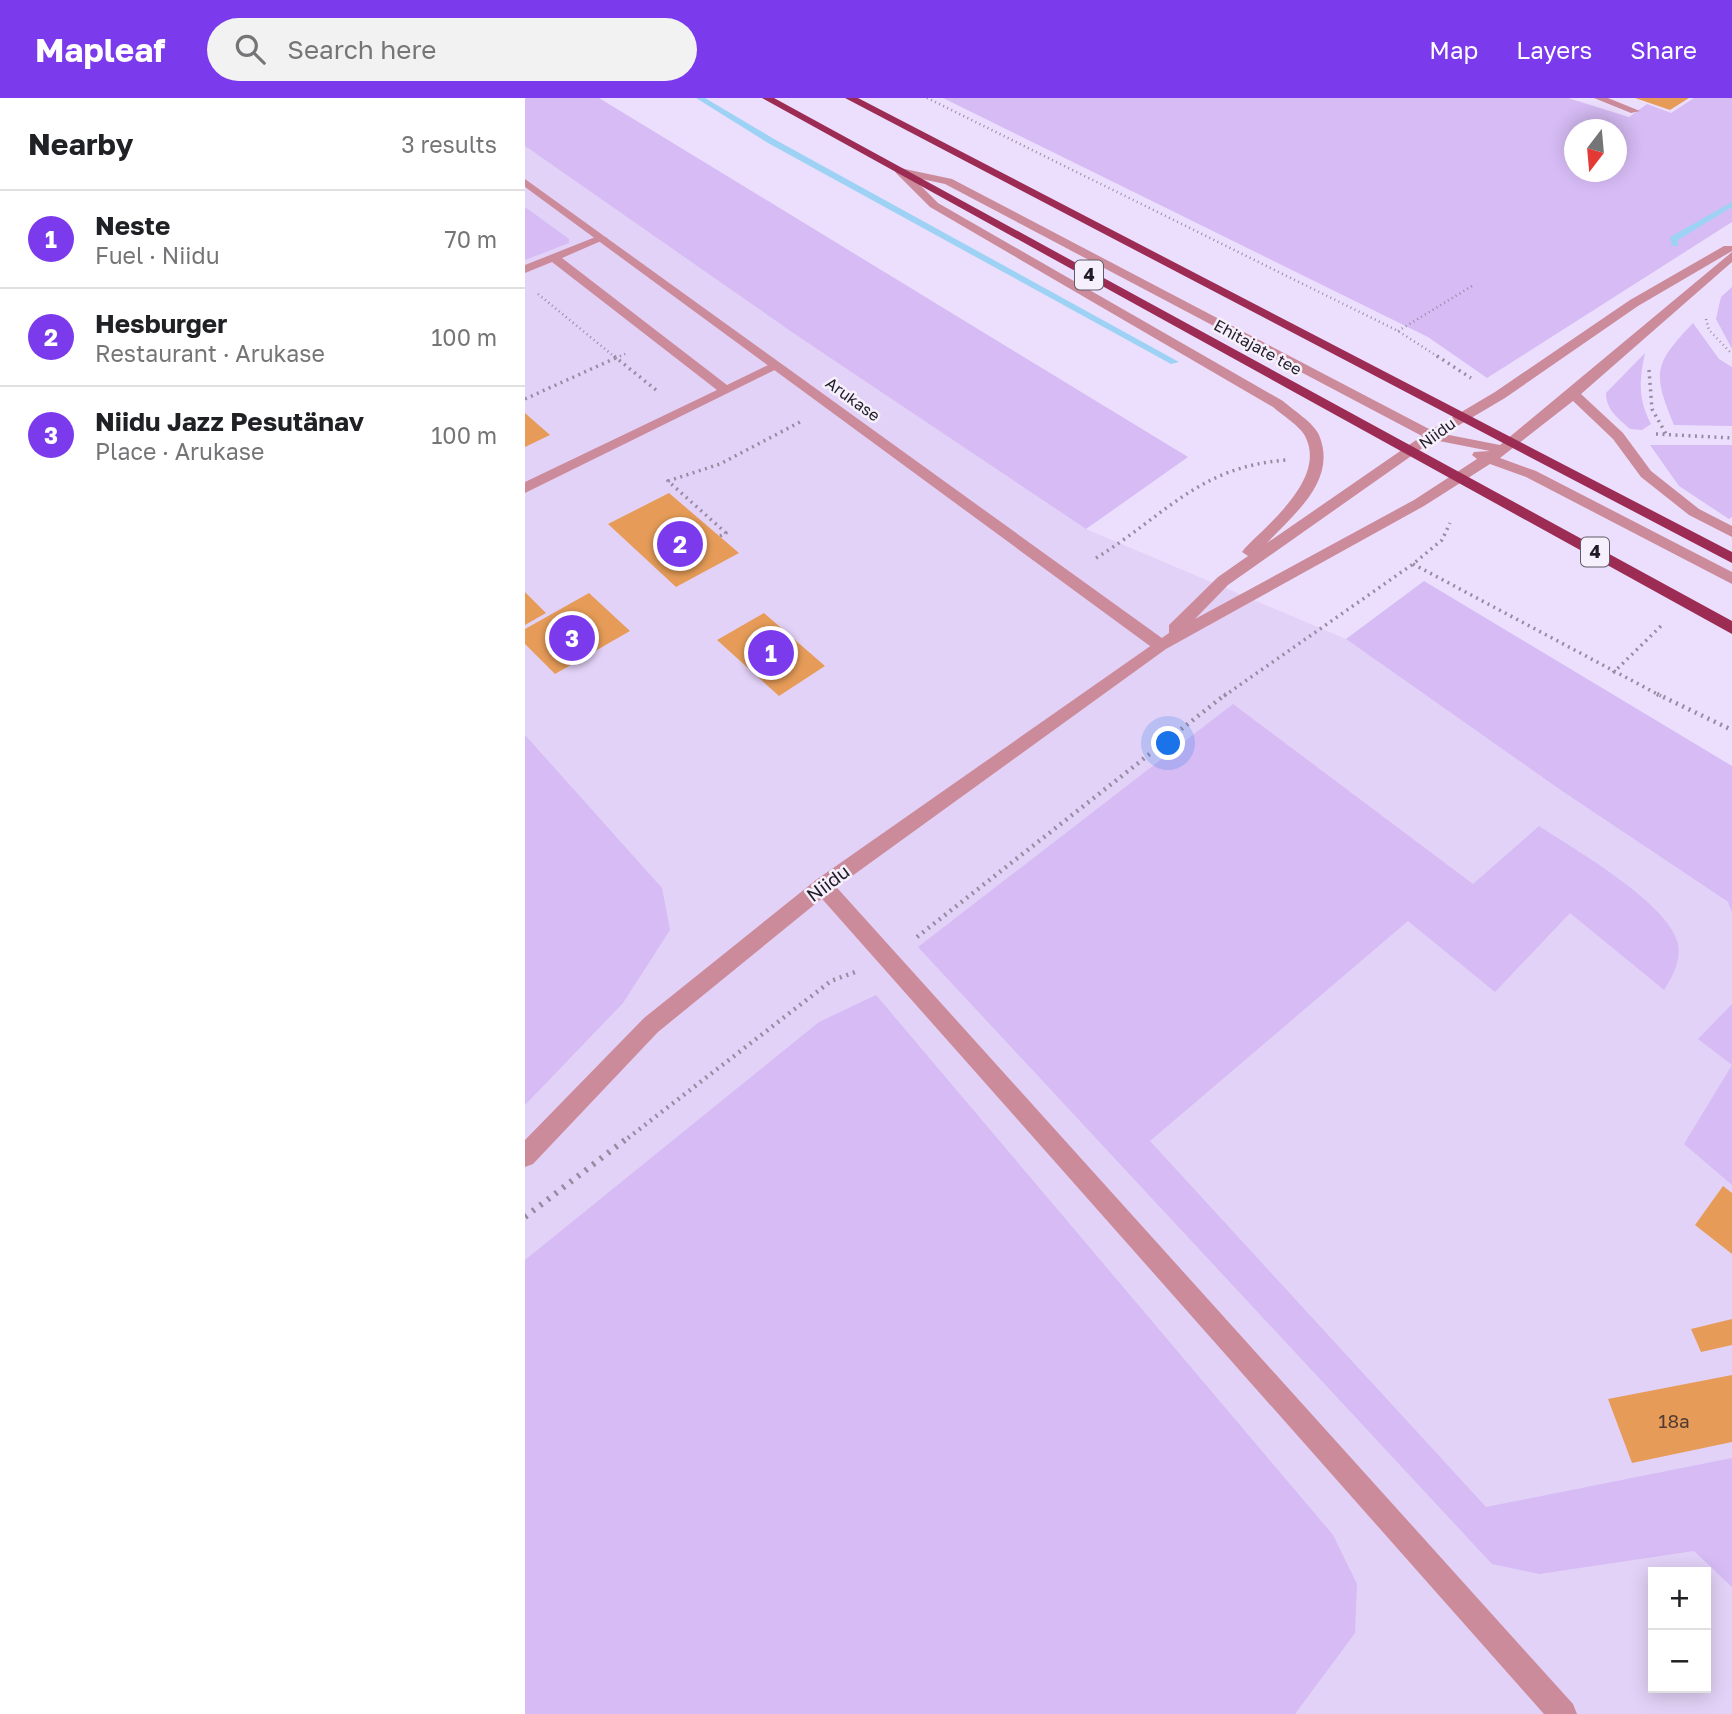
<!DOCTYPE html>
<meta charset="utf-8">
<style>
:root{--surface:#fff;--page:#f2f2f2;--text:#202124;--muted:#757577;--line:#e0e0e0;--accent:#7c3aed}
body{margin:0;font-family:"Golos Text",sans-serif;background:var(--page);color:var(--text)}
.controls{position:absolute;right:21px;bottom:21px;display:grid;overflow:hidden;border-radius:0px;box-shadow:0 4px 18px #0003}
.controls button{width:63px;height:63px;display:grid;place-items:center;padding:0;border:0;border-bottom:2px solid var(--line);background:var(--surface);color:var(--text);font:35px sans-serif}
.compass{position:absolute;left:1039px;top:21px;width:63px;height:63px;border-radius:50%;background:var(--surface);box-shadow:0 4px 18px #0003;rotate:196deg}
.you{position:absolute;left:644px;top:646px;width:24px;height:24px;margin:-18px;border:5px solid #fff;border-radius:50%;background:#1a73e8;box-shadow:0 0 0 10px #1a73e833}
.badge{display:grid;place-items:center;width:46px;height:46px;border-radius:50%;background:var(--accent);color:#fff;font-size:23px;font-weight:700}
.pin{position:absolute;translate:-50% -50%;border:4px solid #fff;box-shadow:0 2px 7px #0006}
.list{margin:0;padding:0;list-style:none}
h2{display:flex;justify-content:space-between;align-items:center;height:91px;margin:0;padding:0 28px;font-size:30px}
h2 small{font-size:23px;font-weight:400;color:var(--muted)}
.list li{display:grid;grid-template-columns:46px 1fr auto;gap:21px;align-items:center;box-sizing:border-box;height:98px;padding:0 28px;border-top:2px solid var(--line)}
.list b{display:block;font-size:26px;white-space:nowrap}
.list p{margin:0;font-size:23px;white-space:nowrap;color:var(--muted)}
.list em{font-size:23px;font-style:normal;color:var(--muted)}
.icon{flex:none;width:38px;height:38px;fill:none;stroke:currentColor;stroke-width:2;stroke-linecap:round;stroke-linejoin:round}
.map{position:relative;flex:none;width:1207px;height:1616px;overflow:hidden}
header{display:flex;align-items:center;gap:42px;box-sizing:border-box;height:98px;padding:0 35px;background:var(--accent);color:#fff}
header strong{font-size:33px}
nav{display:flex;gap:38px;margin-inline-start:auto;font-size:24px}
.search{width:490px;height:63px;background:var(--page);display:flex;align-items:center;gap:18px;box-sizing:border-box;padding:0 24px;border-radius:38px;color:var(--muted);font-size:26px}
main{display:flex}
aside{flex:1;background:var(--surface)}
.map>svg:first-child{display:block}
</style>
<header>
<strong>Mapleaf</strong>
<div class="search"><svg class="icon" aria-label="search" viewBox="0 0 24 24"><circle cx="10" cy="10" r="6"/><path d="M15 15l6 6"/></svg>Search here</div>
<nav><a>Map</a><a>Layers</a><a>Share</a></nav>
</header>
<main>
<aside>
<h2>Nearby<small>3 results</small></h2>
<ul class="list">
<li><span class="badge">1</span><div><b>Neste</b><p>Fuel · Niidu</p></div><em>70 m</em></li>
<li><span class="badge">2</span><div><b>Hesburger</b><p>Restaurant · Arukase</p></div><em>100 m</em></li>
<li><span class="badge">3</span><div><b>Niidu Jazz Pesutänav</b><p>Place · Arukase</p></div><em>100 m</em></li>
</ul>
</aside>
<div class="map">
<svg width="1207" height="1616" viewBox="0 0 1207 1616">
<rect width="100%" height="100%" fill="#ecdffd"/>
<path fill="#e3d2f7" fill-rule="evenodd" d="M 0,48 L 274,239 L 561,431 L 821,541 L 1037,693 L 1207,807 L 1207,1616 L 0,1616 ZM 1128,1474 L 1181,1474 L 1181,1590 L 1128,1590 Z"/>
<path fill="#d6bbf4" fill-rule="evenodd" d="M 0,0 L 74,0 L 663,359 L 561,431 L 274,239 L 0,48 Z
M 418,0 L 1043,0 L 1104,19 L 1122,6 L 1146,15 L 1169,0 L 1207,0 L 1207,124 L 962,280 L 903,239 ZM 1050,32 L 1092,32 L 1092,74 L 1050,74 Z
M 0,109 L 44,141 L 44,145 L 0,162 Z
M 1207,189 L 1207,251 L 1191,221 L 1196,199 Z
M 1168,225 L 1194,261 L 1207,269 L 1207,328 L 1149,327 C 1127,274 1129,266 1168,225 Z
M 1120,255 C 1114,283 1113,301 1126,326 L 1117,332 L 1105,331 C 1093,320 1081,312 1081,295 Z
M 1125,347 L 1207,347 L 1207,419 L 1204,421 L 1154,388 Z
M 899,483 L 1207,668 L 1207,814 L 1203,804 L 1037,693 L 821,541 Z
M 708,606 L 948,786 L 1014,728 C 1050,752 1144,805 1153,846 C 1156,863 1148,878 1139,892 L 1045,815 L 970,894 L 883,823 L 625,1043 L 961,1409 L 1207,1360 L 1207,1489 L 1169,1453 L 1014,1476 L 967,1466 L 393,849 Z
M 0,637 L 137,790 L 145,832 L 98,905 L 0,1007 Z
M 351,897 L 808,1437 L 832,1486 L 830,1535 L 770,1616 L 0,1616 L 0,1162 L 294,924 Z
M 1207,906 L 1207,1087 L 1159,1046 L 1207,967 L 1173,941 Z"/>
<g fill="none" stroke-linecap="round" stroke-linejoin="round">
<path fill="#9ed2f5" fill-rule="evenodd" d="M 171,0 L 180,0 L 249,41 L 654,264 L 646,266 L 243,45 Z
M 1207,104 L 1207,109 L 1153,142 L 1153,148 L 1147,148 L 1145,139 Z"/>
</g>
<path fill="#e69c58" d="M 1110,0 L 1164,0 L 1145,12 Z
M 0,315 L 25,337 L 0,349 Z
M 144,395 L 214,455 L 151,489 L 83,426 Z
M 0,494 L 21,515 L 0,527 Z
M 64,495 L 105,533 L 30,576 L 0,546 L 0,531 Z
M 239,515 L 300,568 L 254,598 L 192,542 Z
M 1198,1088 L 1207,1095 L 1207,1156 L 1170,1127 Z
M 1207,1221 L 1207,1247 L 1176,1254 L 1166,1231 Z
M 1207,1277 L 1207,1344 L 1107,1365 L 1083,1301 Z"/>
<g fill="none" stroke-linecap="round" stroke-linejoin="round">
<path stroke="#968ca2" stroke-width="2.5" stroke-dasharray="1 3.5" stroke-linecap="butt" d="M 402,0 L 873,233 L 915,260
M 13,196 L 91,260
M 1181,221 L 1184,232 L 1207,256
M 873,233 L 947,188
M 91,260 L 102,255"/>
<path stroke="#968ca2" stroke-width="3.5" stroke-dasharray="2 4.5" stroke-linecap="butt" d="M 89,258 L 131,292
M 912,258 L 946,280
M 1124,272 L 1127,311 L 1141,336
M 0,301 L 95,258
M 1131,336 L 1207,340
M 195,438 L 201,435 L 143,383 L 195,366 L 277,323
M 571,460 C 641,417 673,369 761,362
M 888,466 L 1136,598
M 1088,575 L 1138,526
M 699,598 L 888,466 L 917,442 L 925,425"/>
<path stroke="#968ca2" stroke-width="4.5" stroke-dasharray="2 5" stroke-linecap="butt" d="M 1132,596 L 1207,632
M 392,839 L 701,596
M 103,1040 L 306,883 L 330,874"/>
<path stroke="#968ca2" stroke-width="6" stroke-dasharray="2.5 7" stroke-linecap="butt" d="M 0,1119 L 105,1038"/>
<path fill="#cc8b9b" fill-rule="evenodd" d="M 1069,0 L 1083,0 L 1115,13 L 1106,15 Z
M 73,138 L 83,140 L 37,160 L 202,287 L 247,265 L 258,268 L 0,395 L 0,384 L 192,292 L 27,164 L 0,175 L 0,167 Z
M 298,780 L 305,782 L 1048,1606 L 1052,1616 L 1019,1616 L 291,794 L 288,788 L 291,782 Z"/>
<path fill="#cc8b9b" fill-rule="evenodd" d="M 0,81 L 641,543 L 641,551 L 629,551 L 0,89 Z"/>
<path fill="#cc8b9b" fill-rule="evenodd" d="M 375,70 L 427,81 L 906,332 L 970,294 L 1105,202 L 1199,148 L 1207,148 L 1207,153 L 1113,208 L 980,300 L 919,336 L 975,347 L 1207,154 L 1207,164 L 1056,296 L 1098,335 L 1126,373 L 1174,411 L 1207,428 L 1207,439 L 1164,417 L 1116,379 L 1088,341 L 1048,303 L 975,360 L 1011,373 L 1207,474 L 1207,486 L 1001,379 L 965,366 L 899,408 L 641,551 L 305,794 L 133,934 L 8,1066 L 0,1069 L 0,1042 L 119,920 L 291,782 L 644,535 L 644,527 L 693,479 L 723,458 L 717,454 L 720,450 C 744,425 802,380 780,338 C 775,328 757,317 748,309 L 405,109 L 371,75 L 370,73 ZM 387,79 L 420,86 L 897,338 L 742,445 C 769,416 813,382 794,337 C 789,325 768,312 758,303 L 413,105 ZM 909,342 L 965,353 L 949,354 L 947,357 L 952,361 L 889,402 L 670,521 L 703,487 Z"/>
<path fill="#9c2c54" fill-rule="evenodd" d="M 237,0 L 249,0 L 1207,523 L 1207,536 Z
M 320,0 L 333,0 L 1207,454 L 1207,465 Z"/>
</g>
<g text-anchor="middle" stroke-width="5" stroke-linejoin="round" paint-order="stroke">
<g font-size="16" fill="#201b26" stroke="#f6f0fc">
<text transform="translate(733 249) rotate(29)" y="6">Ehitajate tee</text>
<text transform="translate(328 301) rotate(36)" y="6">Arukase</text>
<text transform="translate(912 335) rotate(-36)" y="6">Niidu</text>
</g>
<g fill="#f6f0fc" stroke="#605b66" stroke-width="2">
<rect x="550" y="162.5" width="28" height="29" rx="5"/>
<rect x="1056" y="439.5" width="28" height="29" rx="5"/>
</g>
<g font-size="18" font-weight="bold" fill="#201b26">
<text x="564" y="183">4</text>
<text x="1070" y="460">4</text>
</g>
<g font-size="19" fill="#201b26" stroke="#f6f0fc">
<text transform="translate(303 785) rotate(-37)" y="7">Niidu</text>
</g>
<g font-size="19" fill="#523b32">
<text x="1149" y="1330">18a</text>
</g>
</g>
</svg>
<div class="controls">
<button>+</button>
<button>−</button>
</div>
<svg class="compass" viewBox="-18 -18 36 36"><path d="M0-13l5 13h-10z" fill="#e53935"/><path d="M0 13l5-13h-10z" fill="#757577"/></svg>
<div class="you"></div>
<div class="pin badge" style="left:246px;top:555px">1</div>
<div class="pin badge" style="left:155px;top:446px">2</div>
<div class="pin badge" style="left:47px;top:540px">3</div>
</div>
</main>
